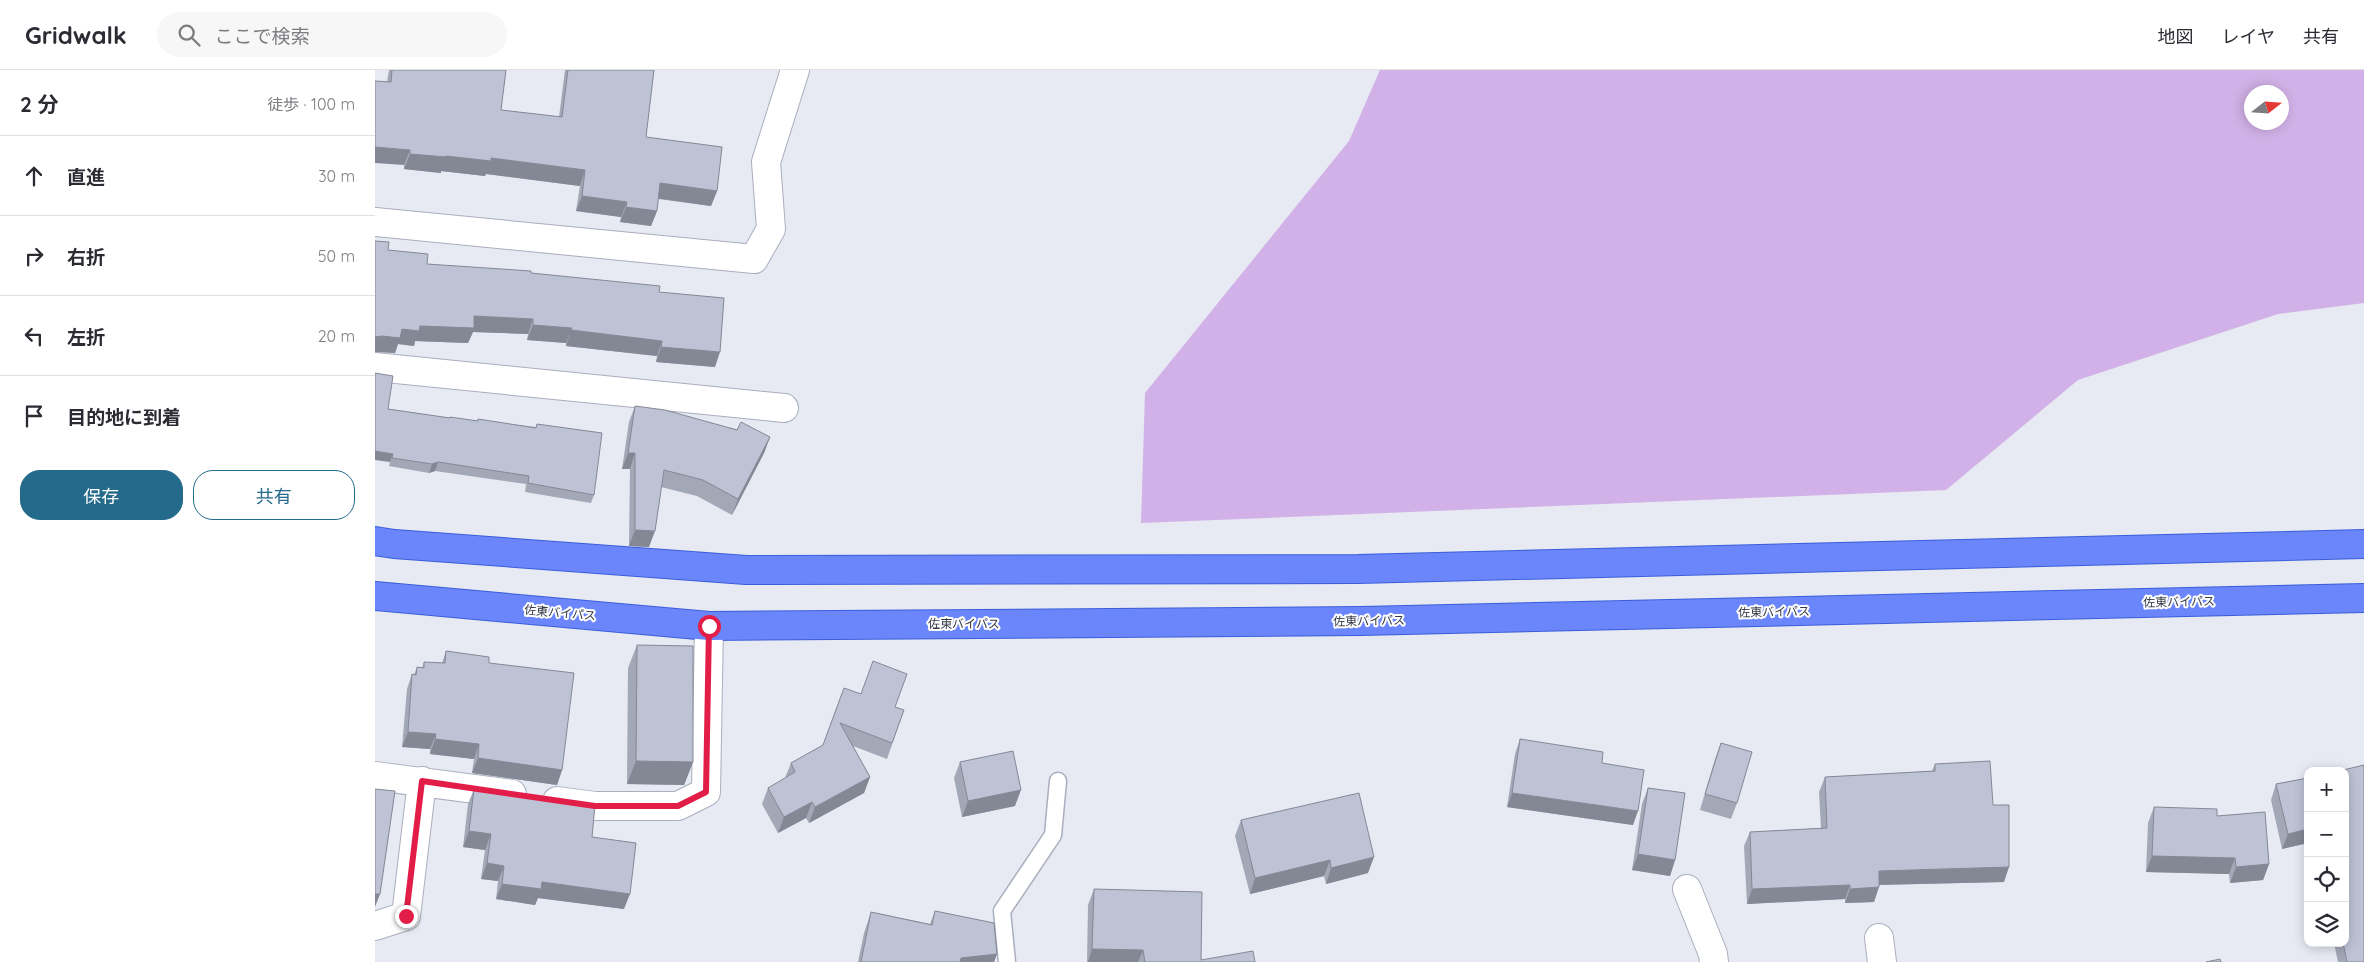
<!DOCTYPE html>
<html lang="ja">
<meta charset="utf-8">
<style>
:root{--surface:#fff;--page:#f7f7f7;--text:#2b2b33;--muted:#7c7c81;--line:#e1e1e2;--accent:#246a8a}
body{margin:0;font-family:Quicksand,"Noto Sans JP",sans-serif;background:var(--page);color:var(--text)}
.controls{position:absolute;right:15px;bottom:15px;display:grid;overflow:hidden;border-radius:10px;box-shadow:0 2px 12px #0003}
.controls button{width:45px;height:45px;display:grid;place-items:center;padding:0;border:0;border-bottom:1px solid var(--line);background:var(--surface);color:var(--text);font:25px sans-serif}
.compass{position:absolute;left:1869px;top:15px;width:45px;height:45px;border-radius:50%;background:var(--surface);box-shadow:0 2px 12px #0003;rotate:73deg}
.stop{position:absolute;width:15px;height:15px;margin:-11px;border:4px solid #e11d48;border-radius:50%;background:#fff}
.stop.end{background:#e11d48;border-color:#fff;box-shadow:0 1px 5px #0008}
.list{margin:0;padding:0;list-style:none}
h2{display:flex;justify-content:space-between;align-items:center;height:65px;margin:0;padding:0 20px;font-size:21px}
h2 small{font-size:16px;font-weight:400;color:var(--muted)}
.list li{display:grid;grid-template-columns:32px 1fr auto;gap:15px;align-items:center;box-sizing:border-box;height:80px;padding:0 20px;border-top:1px solid var(--line)}
.list b{display:block;font-size:19px;white-space:nowrap}
.list em{font-size:16px;font-style:normal;color:var(--muted)}
.actions{display:flex;gap:10px;padding:15px 20px}
.actions a{flex:1;padding:11px 0;border:1px solid var(--accent);border-radius:20px;text-align:center;font-size:18px;color:var(--accent)}
.actions .main{background:var(--accent);color:#fff}
.icon{flex:none;width:28px;height:28px;fill:none;stroke:currentColor;stroke-width:2;stroke-linecap:round;stroke-linejoin:round}
.map{position:relative;flex:none;width:1989px;height:892px;overflow:hidden}
header{display:flex;align-items:center;gap:30px;box-sizing:border-box;height:70px;padding:0 25px;background:var(--surface);border-bottom:1px solid var(--line)}
header strong{font-size:24px}
nav{display:flex;gap:28px;margin-inline-start:auto;font-size:18px}
.search{width:350px;height:45px;background:var(--page);display:flex;align-items:center;gap:12px;box-sizing:border-box;padding:0 18px;border-radius:28px;color:var(--muted);font-size:19px}
main{display:flex}
aside{flex:1;background:var(--surface)}
.map>svg:first-child{display:block}
</style>
<header>
<strong>Gridwalk</strong>
<div class="search"><svg class="icon" aria-label="search" viewBox="0 0 24 24"><circle cx="10" cy="10" r="6"/><path d="M15 15l6 6"/></svg>ここで検索</div>
<nav><a>地図</a><a>レイヤ</a><a>共有</a></nav>
</header>
<main>
<aside>
<h2>2 分<small>徒歩 · 100 m</small></h2>
<ul class="list">
<li><svg class="icon" aria-label="ahead" viewBox="0 0 24 24"><path d="M12 20V5M6 11l6-6 6 6"/></svg><div><b>直進</b></div><em>30 m</em></li>
<li><svg class="icon" aria-label="right" viewBox="0 0 24 24"><path d="M7 20v-9h11M14 6l5 5-5 5"/></svg><div><b>右折</b></div><em>50 m</em></li>
<li><svg class="icon" aria-label="left" viewBox="0 0 24 24"><path d="M17 20v-9H6M10 6l-5 5 5 5"/></svg><div><b>左折</b></div><em>20 m</em></li>
<li><svg class="icon" aria-label="arrive" viewBox="0 0 24 24"><path d="M6 21V4h12l-3 4 3 4H6"/></svg><div><b>目的地に到着</b></div></li>
</ul>
<div class="actions"><a class="main">保存</a><a>共有</a></div>
</aside>
<div class="map">
<svg width="1989" height="892" viewBox="0 0 1989 892">
<rect width="100%" height="100%" fill="#e7e9f3"/>
<path fill="#d1b1e7" fill-rule="evenodd" d="M 1005,0 L 1989,0 L 1989,233 L 1903,244 L 1703,310 L 1571,420 L 766,453 L 770,323 L 974,71 ZM 1876,22 L 1906,22 L 1906,52 L 1876,52 Z"/>
<g fill="none" stroke-linecap="round" stroke-linejoin="round">
<g stroke="#aaaebe" stroke-width="19">
<path id="lane" d="M 632,892 L 627,841 L 678,765 L 683,711"/>
</g>
<g stroke="#aaaebe" stroke-width="30">
<path id="street" d="M 0,152 L 379,189 L 396,159 L 391,92 L 420,0
M 0,297 L 409,338
M 0,706 L 137,724
M 182,731 L 220,736 L 303,736 L 331,722 L 334,556
M 1312,819 L 1338,884 L 1339,892
M 0,856 L 31,846 L 47,711
M 1504,868 L 1507,892"/>
</g>
<g stroke="#3a5eda" stroke-width="30">
<path id="highway" d="M 0,471 L 19,474 L 371,500 L 983,499 L 1989,474
M 0,526 L 334,556 L 986,551 L 1989,528"/>
</g>
<use href="#lane" stroke="#fff" stroke-width="16"/>
<use href="#street" stroke="#fff" stroke-width="28"/>
<use href="#highway" stroke="#6b86fa" stroke-width="28"/>
</g>
<path fill="#a3a8b7" d="M 14,0 L 131,0 L 126,40 L 184,47 L 190,0 L 279,0 L 271,67 L 342,121 L 336,136 L 283,129 L 282,141 L 276,156 L 245,152 L 246,147 L 201,141 L 205,116 L 111,104 L 110,106 L 66,101 L 66,103 L 29,99 L 29,95 L 12,12 Z
M 13,180 L 52,194 L 156,203 L 284,222 L 340,297 L 281,292 L 282,286 L 191,276 L 191,273 L 152,270 L 153,264 L 98,262 L 93,273 L 40,271 L 39,276 L 23,274 L 20,283 L 1,281 Z
M 260,336 L 395,367 L 389,383 L 357,445 L 322,426 L 286,417 L 274,477 L 254,476 L 255,399 L 247,399 L 254,352 Z
M 13,339 L 75,348 L 161,357 L 162,354 L 219,425 L 216,433 L 150,422 L 151,414 L 60,401 L 54,403 L 14,396 L 15,392 Z
M 262,575 L 318,692 L 309,715 L 252,714 L 253,598 Z
M 71,581 L 114,593 L 187,700 L 182,715 L 97,703 L 99,689 L 55,684 L 55,679 L 27,677 L 32,619 L 37,604 L 39,605 L 42,597 L 47,598 L 49,592 L 67,593 Z
M 469,618 L 529,640 L 512,689 L 478,676 L 495,707 L 489,723 L 434,753 L 431,748 L 403,763 L 387,734 L 393,718 L 410,708 L 416,693 L 448,675 Z
M 1145,669 L 1227,693 L 1258,755 L 1132,737 L 1140,684 Z
M 1346,673 L 1362,733 L 1356,749 L 1325,740 L 1340,689 Z
M 585,692 L 640,736 L 587,747 L 579,708 Z
M 1560,694 L 1618,735 L 1629,812 L 1504,815 L 1499,832 L 1470,833 L 1470,829 L 1372,834 L 1369,776 L 1375,762 L 1446,758 L 1444,722 L 1450,707 L 1557,701 Z
M 1933,708 L 1933,773 L 1907,779 L 1896,730 L 1901,714 Z
M 1273,718 L 1300,790 L 1295,806 L 1257,800 L 1267,734 Z
M 99,719 L 249,839 L 163,828 L 160,835 L 121,829 L 123,811 L 106,809 L 110,780 L 88,777 L 93,734 Z
M 1779,737 L 1842,746 L 1894,794 L 1888,810 L 1855,813 L 1854,804 L 1771,802 L 1773,753 Z
M 866,750 L 993,803 L 951,814 L 949,806 L 875,824 L 860,766 Z
M 719,819 L 826,890 L 880,892 L 712,892 L 713,835 Z
M 560,841 L 622,884 L 619,892 L 483,892 L 489,863 L 496,842 L 555,854 Z
M 1959,873 L 1970,873 L 1989,892 L 1963,892 Z"/>
<path fill="#848895" d="M 0,77 L 35,80 L 29,95 L 0,93 Z
M 35,84 L 116,88 L 210,100 L 205,116 L 111,104 L 110,106 L 66,101 L 66,103 L 29,99 Z
M 285,113 L 342,121 L 336,136 L 280,128 Z
M 207,126 L 252,132 L 246,147 L 201,141 Z
M 251,137 L 282,141 L 276,156 L 245,152 Z
M 99,246 L 158,249 L 153,264 L 98,262 L 93,273 L 40,271 L 39,276 L 23,274 L 20,283 L 0,282 L 0,267 L 27,259 Z
M 158,255 L 197,258 L 191,273 L 152,270 Z
M 196,260 L 287,271 L 282,286 L 191,276 Z
M 286,277 L 345,282 L 340,297 L 281,292 Z
M 395,367 L 389,383 L 357,445 L 363,429 Z
M 0,381 L 18,384 L 15,392 L 0,390 Z
M 253,383 L 260,383 L 255,399 L 247,399 Z
M 63,392 L 60,401 L 54,403 L 57,394 Z
M 260,460 L 280,461 L 274,477 L 254,476 Z
M 33,662 L 61,664 L 55,679 L 27,677 Z
M 60,669 L 104,674 L 99,689 L 55,684 Z
M 103,688 L 187,700 L 182,715 L 97,703 Z
M 261,691 L 318,692 L 309,715 L 252,714 Z
M 495,707 L 489,723 L 434,753 L 440,737 Z
M 646,720 L 640,736 L 587,747 L 593,731 Z
M 1137,723 L 1263,741 L 1258,755 L 1132,737 Z
M 437,732 L 431,748 L 403,763 L 409,747 Z
M 1933,759 L 1933,773 L 1907,779 L 1913,764 Z
M 94,761 L 116,764 L 110,780 L 88,777 Z
M 1263,784 L 1300,790 L 1295,806 L 1257,800 Z
M 1777,786 L 1860,788 L 1854,804 L 1771,802 Z
M 999,787 L 993,803 L 951,814 L 956,798 Z
M 955,790 L 949,806 L 875,824 L 880,808 Z
M 112,793 L 129,796 L 123,811 L 106,809 Z
M 1894,794 L 1888,810 L 1855,813 L 1861,797 Z
M 1634,797 L 1629,812 L 1498,815 L 1504,801 Z
M 167,812 L 255,824 L 249,839 L 163,828 L 160,835 L 121,829 L 127,814 Z
M 1475,815 L 1470,829 L 1372,834 L 1377,819 Z
M 1504,817 L 1499,832 L 1470,833 L 1475,819 Z
M 0,824 L 5,824 L 0,837 Z
M 717,879 L 768,880 L 763,892 L 713,892 Z
M 622,884 L 619,892 L 584,892 L 586,888 Z"/>
<path fill="#bdc3d5" stroke="#848895" d="M 17,0 L 131,0 L 126,40 L 187,47 L 193,0 L 279,0 L 271,67 L 347,77 L 342,121 L 285,113 L 282,141 L 251,137 L 252,132 L 207,126 L 210,100 L 116,88 L 116,91 L 71,86 L 71,87 L 35,84 L 35,80 L 0,77 L 0,11 L 16,12 Z
M 0,171 L 14,172 L 13,180 L 53,184 L 52,194 L 156,201 L 156,203 L 285,216 L 284,222 L 349,228 L 345,282 L 286,277 L 287,271 L 196,260 L 197,258 L 158,255 L 158,249 L 99,246 L 99,258 L 45,256 L 44,261 L 27,259 L 25,268 L 7,266 L 0,267 Z
M 0,303 L 18,306 L 13,339 L 75,348 L 75,347 L 103,351 L 103,349 L 161,358 L 162,354 L 227,363 L 219,425 L 153,413 L 154,406 L 63,392 L 57,394 L 17,388 L 18,384 L 0,381 Z
M 260,336 L 290,340 L 362,360 L 366,352 L 395,367 L 363,429 L 328,410 L 289,400 L 280,461 L 260,460 L 260,383 L 253,383 Z
M 262,575 L 318,576 L 318,692 L 261,691 Z
M 71,581 L 114,587 L 114,593 L 199,603 L 187,700 L 103,688 L 104,674 L 60,669 L 61,664 L 33,662 L 37,604 L 41,605 L 42,597 L 49,598 L 49,592 L 70,593 Z
M 498,591 L 532,604 L 520,637 L 529,640 L 517,673 L 465,653 L 495,707 L 440,737 L 437,732 L 409,747 L 393,718 L 420,702 L 416,693 L 448,675 L 469,618 L 486,624 Z
M 1145,669 L 1228,682 L 1227,693 L 1269,700 L 1263,741 L 1137,723 Z
M 1346,673 L 1377,682 L 1362,733 L 1330,724 Z
M 638,681 L 646,720 L 593,731 L 585,692 Z
M 1615,691 L 1618,735 L 1634,735 L 1634,797 L 1504,801 L 1504,817 L 1475,819 L 1475,815 L 1377,819 L 1375,762 L 1452,758 L 1450,707 L 1560,701 L 1560,694 Z
M 1989,695 L 1989,892 L 1972,892 L 1968,873 L 1970,873 L 1970,701 L 1964,701 Z
M 1933,708 L 1933,759 L 1913,764 L 1901,714 Z
M 1273,718 L 1310,723 L 1300,790 L 1263,784 Z
M 0,719 L 20,721 L 5,824 L 0,824 Z
M 99,719 L 220,735 L 217,767 L 261,773 L 255,824 L 167,812 L 166,819 L 127,814 L 129,796 L 112,793 L 116,764 L 94,761 Z
M 984,723 L 999,787 L 956,798 L 955,790 L 880,808 L 866,750 Z
M 1779,737 L 1842,739 L 1842,746 L 1890,742 L 1894,794 L 1861,797 L 1860,788 L 1777,786 Z
M 719,819 L 827,822 L 826,890 L 878,881 L 880,892 L 770,892 L 768,880 L 717,879 Z
M 560,841 L 619,853 L 622,884 L 586,888 L 585,892 L 486,892 L 496,842 L 557,855 Z
M 1845,889 L 1846,892 L 1831,892 Z"/>
<g fill="none" stroke-linecap="round" stroke-linejoin="round">
<path stroke="#e11d48" stroke-width="6" d="M 31,846 L 47,711 L 220,736 L 303,736 L 331,722 L 334,556"/>
</g>
<g text-anchor="middle" stroke-width="4" stroke-linejoin="round" paint-order="stroke">
<g font-size="12" fill="#363a46" stroke="#fff">
<text transform="translate(1804 532) rotate(-1)" y="4">佐東バイパス</text>
<text transform="translate(1399 542) rotate(-1)" y="4">佐東バイパス</text>
<text transform="translate(185 543) rotate(5)" y="4">佐東バイパス</text>
<text transform="translate(994 551) rotate(-1)" y="4">佐東バイパス</text>
<text x="589" y="558">佐東バイパス</text>
</g>
</g>
</svg>
<div class="controls">
<button>+</button>
<button>−</button>
<button><svg class="icon" aria-label="locate" viewBox="0 0 24 24"><circle cx="12" cy="12" r="6"/><path d="M12 2v4M12 18v4M2 12h4M18 12h4"/></svg></button>
<button><svg class="icon" aria-label="layers" viewBox="0 0 24 24"><path d="M12 4l9 5-9 5-9-5zM3 14l9 5 9-5"/></svg></button>
</div>
<svg class="compass" viewBox="-18 -18 36 36"><path d="M0-13l5 13h-10z" fill="#e53935"/><path d="M0 13l5-13h-10z" fill="#7c7c81"/></svg>
<div class="stop" style="left:334px;top:556px"></div>
<div class="stop end" style="left:31px;top:846px"></div>
</div>
</main>
